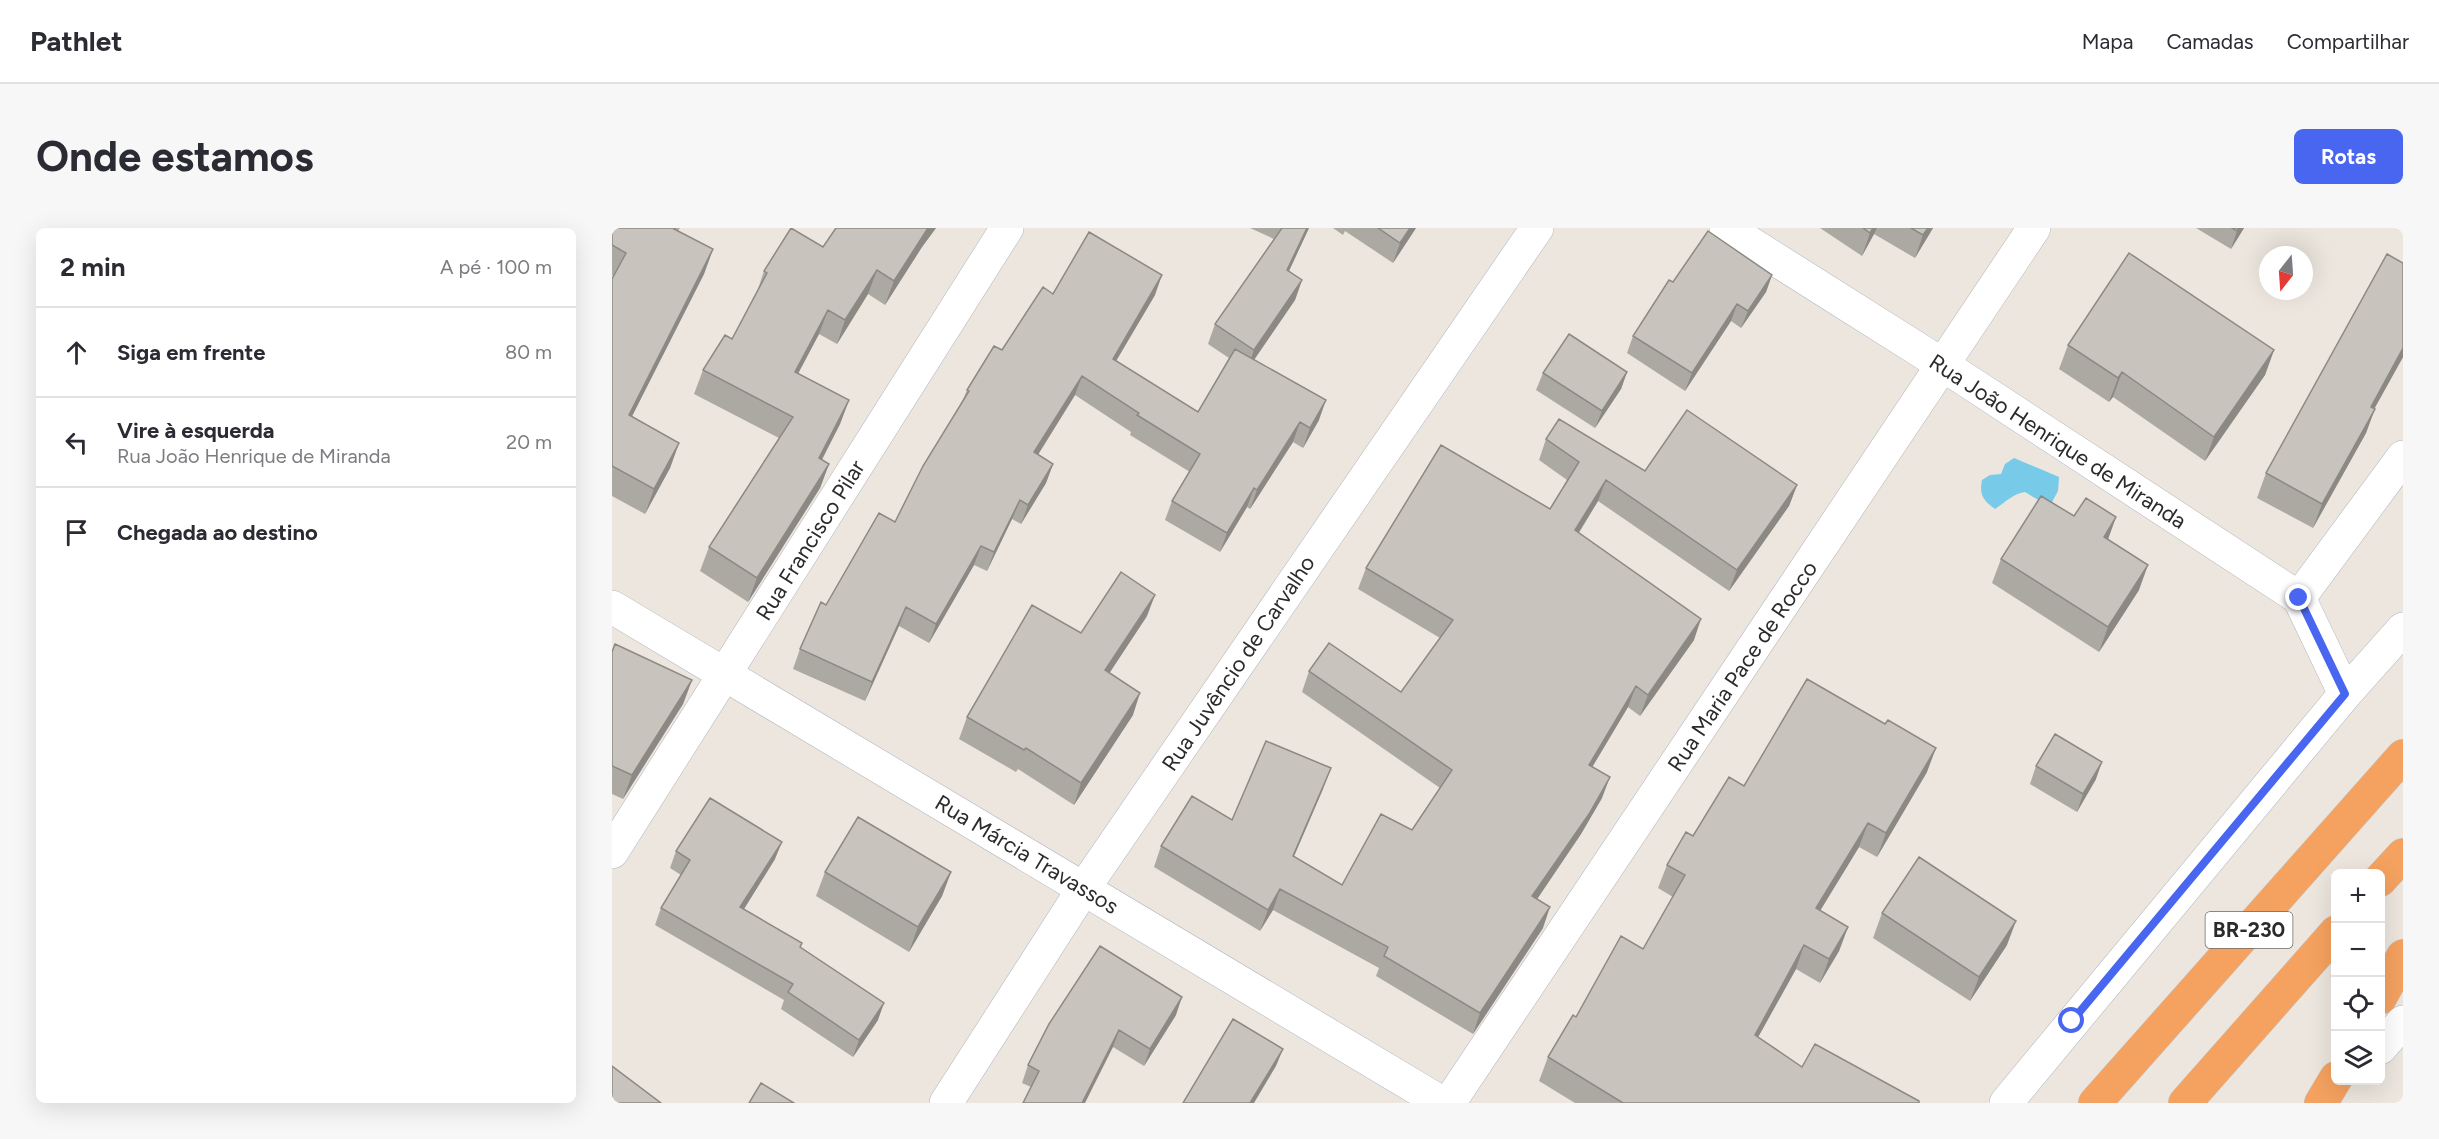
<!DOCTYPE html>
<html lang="pt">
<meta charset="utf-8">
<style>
:root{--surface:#fff;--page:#f7f7f7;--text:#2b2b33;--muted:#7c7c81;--line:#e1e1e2;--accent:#4866f0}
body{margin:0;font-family:Figtree,sans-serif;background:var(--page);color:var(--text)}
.controls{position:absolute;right:18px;bottom:18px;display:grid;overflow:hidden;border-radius:9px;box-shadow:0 6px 24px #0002}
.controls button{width:54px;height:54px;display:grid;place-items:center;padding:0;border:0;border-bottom:2px solid var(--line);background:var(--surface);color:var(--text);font:30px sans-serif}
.compass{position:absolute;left:1647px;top:18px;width:54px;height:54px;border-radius:50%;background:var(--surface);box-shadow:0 6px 24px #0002;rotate:197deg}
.stop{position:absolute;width:18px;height:18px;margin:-14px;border:4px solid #4866f0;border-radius:50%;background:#fff}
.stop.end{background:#4866f0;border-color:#fff;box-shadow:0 2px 6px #0008}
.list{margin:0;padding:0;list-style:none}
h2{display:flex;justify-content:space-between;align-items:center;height:78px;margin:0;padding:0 24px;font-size:26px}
h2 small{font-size:20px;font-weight:400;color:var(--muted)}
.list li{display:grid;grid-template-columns:39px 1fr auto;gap:18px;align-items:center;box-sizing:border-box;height:90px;padding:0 24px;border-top:2px solid var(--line)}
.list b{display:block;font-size:22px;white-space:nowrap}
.list p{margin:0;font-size:20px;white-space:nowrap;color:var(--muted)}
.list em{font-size:20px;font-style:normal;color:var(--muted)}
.icon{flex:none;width:33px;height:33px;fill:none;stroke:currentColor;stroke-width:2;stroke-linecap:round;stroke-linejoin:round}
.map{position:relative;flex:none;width:1791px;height:875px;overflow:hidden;border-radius:9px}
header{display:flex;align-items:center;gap:36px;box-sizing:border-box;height:84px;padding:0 30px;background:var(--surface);border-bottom:2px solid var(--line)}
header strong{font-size:28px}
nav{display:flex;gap:33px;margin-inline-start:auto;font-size:21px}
.intro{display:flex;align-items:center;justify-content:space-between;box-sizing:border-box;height:144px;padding:0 36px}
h1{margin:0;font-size:42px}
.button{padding:15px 27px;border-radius:9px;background:var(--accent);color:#fff;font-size:21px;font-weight:700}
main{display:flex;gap:36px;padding:0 36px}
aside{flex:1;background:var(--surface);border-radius:9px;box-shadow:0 6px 24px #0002}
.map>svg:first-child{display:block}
</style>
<header>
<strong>Pathlet</strong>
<nav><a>Mapa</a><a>Camadas</a><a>Compartilhar</a></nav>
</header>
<div class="intro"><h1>Onde estamos</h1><a class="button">Rotas</a></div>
<main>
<aside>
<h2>2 min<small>A pé · 100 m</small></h2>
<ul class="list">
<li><svg class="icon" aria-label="ahead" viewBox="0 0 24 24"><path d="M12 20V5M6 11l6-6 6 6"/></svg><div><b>Siga em frente</b></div><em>80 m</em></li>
<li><svg class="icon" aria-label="left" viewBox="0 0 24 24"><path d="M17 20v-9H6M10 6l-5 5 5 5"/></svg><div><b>Vire à esquerda</b><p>Rua João Henrique de Miranda</p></div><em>20 m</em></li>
<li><svg class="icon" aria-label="arrive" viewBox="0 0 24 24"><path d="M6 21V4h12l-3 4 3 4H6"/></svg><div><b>Chegada ao destino</b></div></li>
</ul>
</aside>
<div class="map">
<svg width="1791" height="875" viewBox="0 0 1791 875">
<rect width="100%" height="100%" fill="#ece6de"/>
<path fill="#77cae8" d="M 1402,230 L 1447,249 L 1446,263 L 1440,274 L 1428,273 L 1413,264 C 1400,266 1394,274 1383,281 C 1371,272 1367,267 1370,252 L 1378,247 L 1389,246 L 1393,236 Z"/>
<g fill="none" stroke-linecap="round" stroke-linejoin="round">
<g stroke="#b2b4be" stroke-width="34">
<path id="minor" d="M 1114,0 L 1331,137 L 1687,370 L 1733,466
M 1687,370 L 1791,229
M 0,379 L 830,875
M 0,624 L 395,0
M 1768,820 L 1791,794
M 334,875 L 472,660 L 925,0
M 837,875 L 1422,0
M 1394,875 L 1733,466 L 1791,401"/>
</g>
<g stroke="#c4c4c4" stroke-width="34">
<path id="highway" d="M 1768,652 L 1791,627
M 1768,770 L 1791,728
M 1483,875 L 1791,528
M 1573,875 L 1724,704
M 1709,875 L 1724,850"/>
</g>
<use href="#minor" stroke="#fff" stroke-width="33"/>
<use href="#highway" stroke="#f5a260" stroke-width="33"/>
</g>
<path fill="#aca9a3" d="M 0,0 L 68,0 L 66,3 L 101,21 L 92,46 L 20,188 L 67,215 L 58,240 L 33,286 L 0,268 L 0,51 L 1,48 L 0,47 Z
M 224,0 L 324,0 L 310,19 L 273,77 L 256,66 L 225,116 L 207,106 L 186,146 L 237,172 L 228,196 L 210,232 L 217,236 L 208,260 L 136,374 L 88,343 L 97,319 L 167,210 L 82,166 L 91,142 L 120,111 L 144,67 L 152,43 L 211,19 Z
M 638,0 L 697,0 L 677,43 L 690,52 L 683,72 L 642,132 L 707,192 L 691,220 L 681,214 L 638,281 L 635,279 L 608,324 L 553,292 L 560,273 L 578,244 L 518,207 L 519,204 L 463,167 L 426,227 L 441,236 L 434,255 L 409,296 L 400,291 L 375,343 L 362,337 L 317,415 L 287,398 L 253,473 L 181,441 L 188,421 L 214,377 L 283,294 L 350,174 L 355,162 L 441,66 L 543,67 L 504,133 L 586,184 L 617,130 L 596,116 L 603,96 L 662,11 Z
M 721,0 L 804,0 L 781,35 L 733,3 L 731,7 Z
M 1208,0 L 1321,0 L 1303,30 L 1262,6 L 1250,28 Z
M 1584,0 L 1632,0 L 1619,21 Z
M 1791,35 L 1791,129 L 1762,181 L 1754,205 L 1701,300 L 1645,270 L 1654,245 Z
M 1160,47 L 1154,64 L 1129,100 L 1119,93 L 1073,163 L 1015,125 L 1021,108 L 1061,54 Z
M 1456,117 L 1662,122 L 1653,147 L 1593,233 L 1501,169 L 1497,174 L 1447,141 Z
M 1015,144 L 1009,161 L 983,200 L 924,162 L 931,145 Z
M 934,211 L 1033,243 L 1185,257 L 1177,278 L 1117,363 L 986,273 L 967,305 L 1082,412 L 1028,488 L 1016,479 L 980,539 L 990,570 L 969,606 L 925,671 L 931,700 L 861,806 L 764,748 L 767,740 L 661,682 L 648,703 L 542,639 L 549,618 L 620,592 L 711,561 L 682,628 L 730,657 L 800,602 L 828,560 L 690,464 L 697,443 L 789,464 L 828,410 L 746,361 L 754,340 L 938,281 L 955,252 L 927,232 Z
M 1462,288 L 1504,289 L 1496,311 L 1527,362 L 1487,424 L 1380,355 L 1389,331 Z
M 535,388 L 497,445 L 521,487 L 462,577 L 406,541 L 404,544 L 347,511 L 355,489 L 469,405 Z
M 0,424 L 80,452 L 71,476 L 11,571 L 0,566 Z
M 1424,538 L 1484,551 L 1465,584 L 1418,556 Z
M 1315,544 L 1265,629 L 1247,619 L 1208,683 L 1236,699 L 1227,723 L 1208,755 L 1184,741 L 1146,809 L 1190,839 L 1307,875 L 963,875 L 927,853 L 936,829 L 964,789 L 1031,721 L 1061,669 L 1046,660 L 1055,637 L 1081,608 L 1132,558 Z
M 64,623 L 163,631 L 132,681 L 189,719 L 266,792 L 241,829 L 169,781 L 172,772 L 43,697 L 49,680 L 69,647 L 58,640 Z
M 213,644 L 339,644 L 330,668 L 297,724 L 204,668 Z
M 1270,685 L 1395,717 L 1358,773 L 1261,710 Z
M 564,787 L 532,838 L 501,819 L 419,859 L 410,855 L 416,837 L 437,796 Z"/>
<path fill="#8c8984" d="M 316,0 L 324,0 L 310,19 L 273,77 L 282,53 Z
M 695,0 L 697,0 L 668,62 L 675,42 Z
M 798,0 L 804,0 L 781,35 L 788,15 Z
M 1261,0 L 1265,0 L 1262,6 L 1250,28 L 1258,5 Z
M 1316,0 L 1321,0 L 1303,30 L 1311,7 Z
M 1627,0 L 1632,0 L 1619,21 L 1625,3 Z
M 101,21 L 92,46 L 8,212 L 17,187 Z
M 265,42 L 256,66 L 225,116 L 233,92 Z
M 550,47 L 543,67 L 494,150 L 501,131 Z
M 1160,47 L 1154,64 L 1129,100 L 1136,83 Z
M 690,52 L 683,72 L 635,142 L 642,122 Z
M 1125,76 L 1119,93 L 1073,163 L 1080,145 Z
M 216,82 L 207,106 L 174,168 L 183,144 Z
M 1791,120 L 1791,129 L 1750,203 L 1759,179 Z
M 1662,122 L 1653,147 L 1593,233 L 1602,209 Z
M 1015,144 L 1009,161 L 983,200 L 990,183 Z
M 1510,144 L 1501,169 L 1497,174 L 1506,150 Z
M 470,148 L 463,167 L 415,244 L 422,224 Z
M 237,172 L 228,196 L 198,254 L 207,230 Z
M 714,172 L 707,192 L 691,220 L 698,200 Z
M 1763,181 L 1754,205 L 1701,300 L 1710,276 Z
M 688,194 L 681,214 L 638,281 L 645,262 Z
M 67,215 L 58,240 L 33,286 L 42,261 Z
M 217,236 L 208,260 L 136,374 L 145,350 Z
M 441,236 L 434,255 L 409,296 L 416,277 Z
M 994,252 L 986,273 L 955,323 L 963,302 Z
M 1185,257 L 1177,278 L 1117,363 L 1125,342 Z
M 642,260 L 635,279 L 608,324 L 615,305 Z
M 408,272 L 400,291 L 375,343 L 382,324 Z
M 1504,289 L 1495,314 L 1492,309 Z
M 369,318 L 362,337 L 317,415 L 324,396 Z
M 1536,337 L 1527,362 L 1487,424 L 1496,399 Z
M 543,367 L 535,388 L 485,464 L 493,442 Z
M 294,379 L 287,398 L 253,473 L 260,454 Z
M 1089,391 L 1082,412 L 1028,488 L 1036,467 Z
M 80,452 L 71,476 L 11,571 L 20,547 Z
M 1024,458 L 1016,479 L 969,558 L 977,537 Z
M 528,465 L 521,487 L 462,577 L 469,555 Z
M 1324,520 L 1315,544 L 1265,629 L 1274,605 Z
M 1490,534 L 1484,551 L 1465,584 L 1471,566 Z
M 719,540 L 711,561 L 673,649 L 681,628 Z
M 998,549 L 990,570 L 969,606 L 913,689 L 920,668 Z
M 1256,595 L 1247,619 L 1195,704 L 1204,680 Z
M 170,614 L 163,631 L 122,697 L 128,679 Z
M 339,644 L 330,668 L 297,724 L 306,699 Z
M 668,661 L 661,682 L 648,703 L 656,682 Z
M 938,679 L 931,700 L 861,806 L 868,785 Z
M 1404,693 L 1395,717 L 1358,773 L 1367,749 Z
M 1236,699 L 1227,723 L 1208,755 L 1217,731 Z
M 1192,717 L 1184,741 L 1134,831 L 1143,807 Z
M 570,769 L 564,787 L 532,838 L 538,821 Z
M 272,775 L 266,792 L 241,829 L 247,812 Z
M 507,802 L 501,819 L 473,875 L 470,875 Z
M 671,821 L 664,838 L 642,875 L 638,875 Z"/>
<path fill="#c8c4bd" stroke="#8c8984" stroke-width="1.5" d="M 0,0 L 63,0 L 62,1 L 101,21 L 17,187 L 67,215 L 42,261 L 0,238 L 0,51 L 14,25 L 0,17 Z
M 179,0 L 211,19 L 224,0 L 316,0 L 282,53 L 265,42 L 233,92 L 216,82 L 183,144 L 237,172 L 207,230 L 217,236 L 145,350 L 97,319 L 181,189 L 91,142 L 113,107 L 120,111 L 155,45 L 152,43 Z
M 670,0 L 695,0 L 675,42 L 690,52 L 642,122 L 603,96 Z
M 766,0 L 798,0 L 788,15 Z
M 1251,0 L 1261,0 L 1258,5 Z
M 1299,0 L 1316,0 L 1311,7 Z
M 1620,0 L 1627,0 L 1625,3 Z
M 1096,3 L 1160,47 L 1136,83 L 1125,76 L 1080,145 L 1021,108 L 1057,52 L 1061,54 Z
M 477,4 L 550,47 L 501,131 L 586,184 L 623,121 L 714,172 L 698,200 L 688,194 L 645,262 L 642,260 L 615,305 L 560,273 L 588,226 L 525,187 L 527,185 L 470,148 L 422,224 L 441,236 L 416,277 L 408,272 L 382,324 L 369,318 L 324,396 L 294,379 L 260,454 L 188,421 L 209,374 L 214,377 L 267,285 L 283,294 L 311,238 L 357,163 L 355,162 L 382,118 L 390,122 L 431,59 L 441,66 Z
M 1517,25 L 1662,122 L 1602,209 L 1510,144 L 1506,150 L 1456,117 Z
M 1775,26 L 1791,35 L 1791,120 L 1759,179 L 1763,181 L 1710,276 L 1654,245 Z
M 957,106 L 1015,144 L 990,183 L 931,145 Z
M 1075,182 L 1185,257 L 1125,342 L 994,252 L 963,302 L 1089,391 L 1036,467 L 1024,458 L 977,537 L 998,549 L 977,586 L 920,668 L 938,679 L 868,785 L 772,728 L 776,719 L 668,661 L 656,682 L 549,618 L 580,568 L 620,592 L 654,513 L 719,540 L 681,628 L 730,657 L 769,586 L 800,602 L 840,542 L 697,443 L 717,415 L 789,464 L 841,392 L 754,340 L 829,217 L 938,281 L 967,234 L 934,211 L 947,191 L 1033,243 Z
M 1429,268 L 1462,288 L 1474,270 L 1504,289 L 1492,309 L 1536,337 L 1496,399 L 1389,331 Z
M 509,344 L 543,367 L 493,442 L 528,465 L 469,555 L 414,520 L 412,522 L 355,489 L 420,377 L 469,405 Z
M 3,416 L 80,452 L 20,547 L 0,538 L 0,424 Z
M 1195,451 L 1273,496 L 1276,492 L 1324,520 L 1274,605 L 1256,595 L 1204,680 L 1236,699 L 1217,731 L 1192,717 L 1143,807 L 1190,839 L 1203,816 L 1307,873 L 1307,875 L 1011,875 L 936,829 L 961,787 L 964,789 L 1009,708 L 1031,721 L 1073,647 L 1055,637 L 1074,604 L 1081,608 L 1117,549 L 1132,558 Z
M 1443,506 L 1490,534 L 1471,566 L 1424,538 Z
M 98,570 L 170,614 L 128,679 L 190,715 L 188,719 L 272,775 L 247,812 L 176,764 L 181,756 L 49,680 L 78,632 L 64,623 Z
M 246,589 L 339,644 L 306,699 L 213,644 Z
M 1307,629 L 1404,693 L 1367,749 L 1270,685 Z
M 488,718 L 570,769 L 538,821 L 507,802 L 470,875 L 411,875 L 427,843 L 416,837 L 437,796 Z
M 621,791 L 671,821 L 638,875 L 571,875 Z
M 0,838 L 49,875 L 0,875 Z
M 149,855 L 182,875 L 137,875 Z"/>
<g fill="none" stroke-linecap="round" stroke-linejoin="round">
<path stroke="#4866f0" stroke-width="8" d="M 1460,793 L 1733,466 L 1687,370"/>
</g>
<g text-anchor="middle" stroke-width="4.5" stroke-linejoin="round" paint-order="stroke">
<rect fill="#fff" stroke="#6b6b6b" stroke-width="1.5" x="1593.5" y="684" width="87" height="36" rx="4.5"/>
<g font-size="21" font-weight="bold" fill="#2b2b2b">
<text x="1637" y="709">BR-230</text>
</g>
<g font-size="22" fill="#2b2b2b" stroke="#fff">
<text transform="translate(1446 213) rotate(33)" y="8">Rua João Henrique de Miranda</text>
<text transform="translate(198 312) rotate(-58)" y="8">Rua Francisco Pilar</text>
<text transform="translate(626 435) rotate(-56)" y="8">Rua Juvêncio de Carvalho</text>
<text transform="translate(1130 438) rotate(-56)" y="8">Rua Maria Pace de Rocco</text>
<text transform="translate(415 626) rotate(31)" y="8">Rua Márcia Travassos</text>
</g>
</g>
</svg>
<div class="controls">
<button>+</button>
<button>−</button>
<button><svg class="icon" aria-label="locate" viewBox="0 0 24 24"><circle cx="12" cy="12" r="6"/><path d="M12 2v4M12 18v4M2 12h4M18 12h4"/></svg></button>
<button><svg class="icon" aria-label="layers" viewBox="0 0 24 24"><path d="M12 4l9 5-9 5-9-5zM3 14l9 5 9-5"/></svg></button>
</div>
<svg class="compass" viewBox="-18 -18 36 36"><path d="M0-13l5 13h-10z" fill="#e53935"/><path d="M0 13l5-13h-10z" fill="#7c7c81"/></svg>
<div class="stop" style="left:1460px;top:793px"></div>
<div class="stop end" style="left:1687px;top:370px"></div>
</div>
</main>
